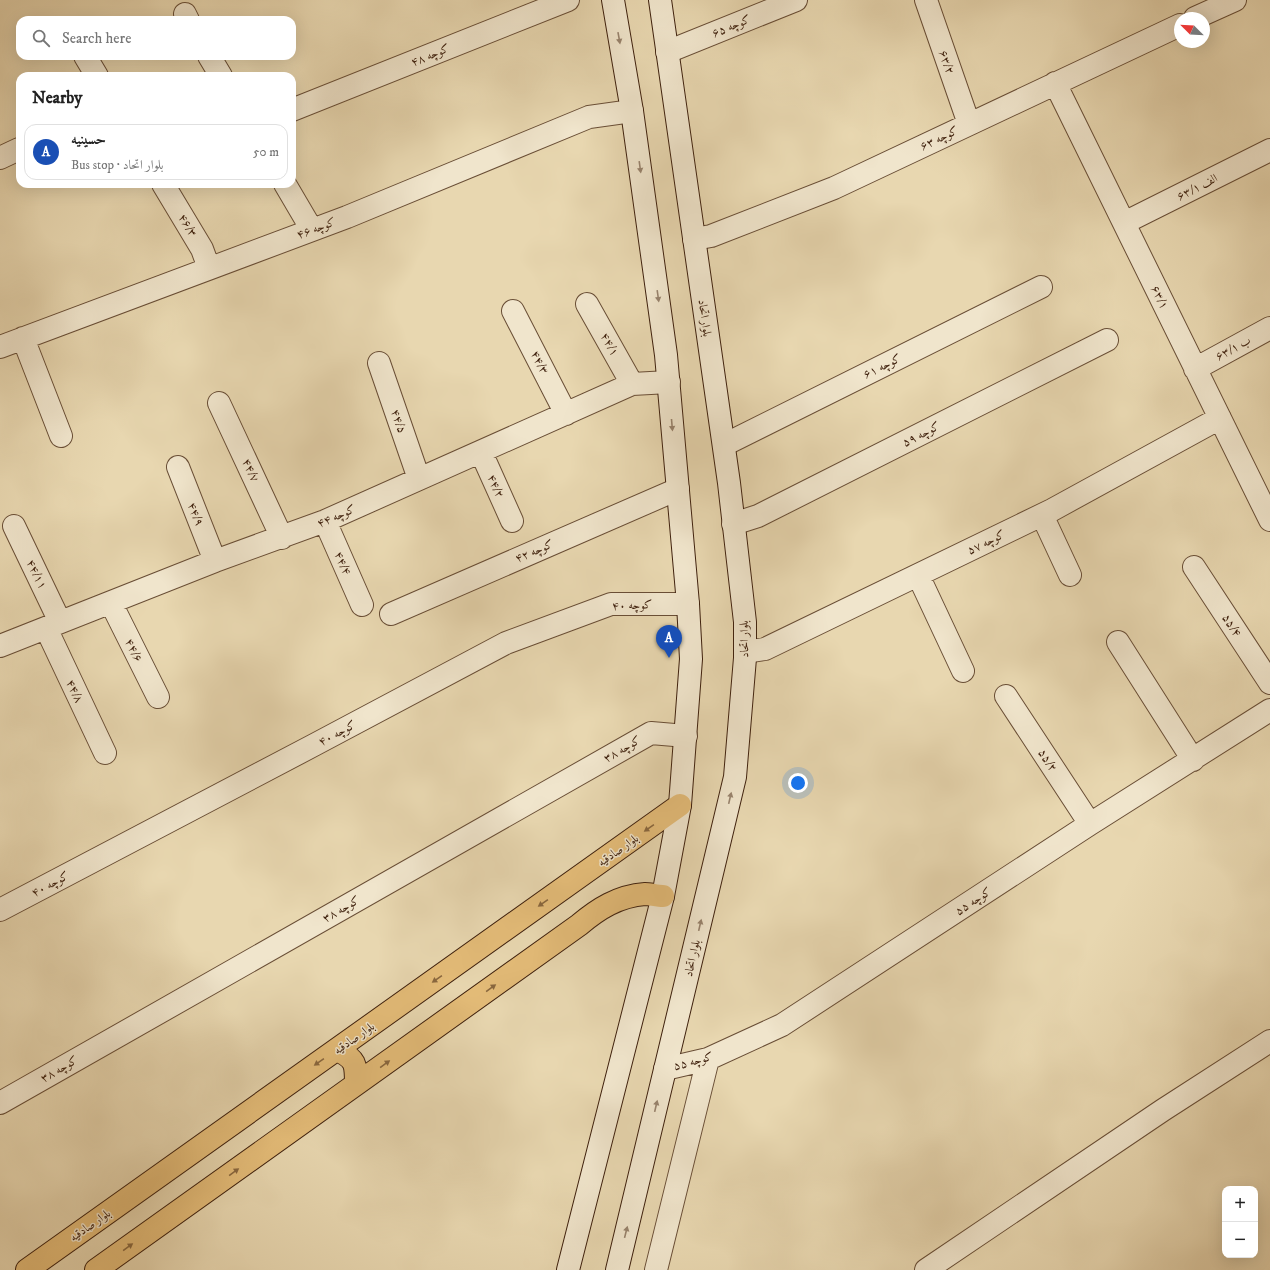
<!DOCTYPE html>
<meta charset="utf-8">
<style>
:root{--surface:#fff;--page:#f6f6f6;--text:#222;--muted:#767676;--line:#e0e0e0;--accent:#7c3aed}
body{margin:0;font-family:"IM FELL DW Pica",Amiri,serif;background:var(--page);color:var(--text)}
.controls{position:absolute;right:12px;bottom:12px;display:grid;overflow:hidden;border-radius:8px;box-shadow:0 4px 16px #0002}
.controls button{width:36px;height:36px;display:grid;place-items:center;padding:0;border:0;border-bottom:1px solid var(--line);background:var(--surface);color:var(--text);font:20px sans-serif}
.compass{position:absolute;left:1174px;top:12px;width:36px;height:36px;border-radius:50%;background:var(--surface);box-shadow:0 4px 16px #0002;rotate:294deg}
.you{position:absolute;left:798px;top:783px;width:14px;height:14px;margin:-10px;border:3px solid #fff;border-radius:50%;background:#1a73e8;box-shadow:0 0 0 6px #1a73e833}
.badge{display:grid;place-items:center;width:26px;height:26px;border-radius:50%;background:var(--accent);color:#fff;font-size:13px;font-weight:700}
.pin{position:absolute;translate:-50% -33px;filter:drop-shadow(0 1px 2px #0008)}
.pin::after{content:'';position:absolute;top:21px;width:14px;height:12px;background:inherit;clip-path:polygon(0 0,100% 0,50% 100%)}
.list{margin:0;padding:0;list-style:none}
h2{display:flex;justify-content:space-between;align-items:center;height:52px;margin:0;padding:0 16px;font-size:17px}
h2 small{font-size:13px;font-weight:400;color:var(--muted)}
.list li{display:grid;grid-template-columns:26px 1fr auto;gap:12px;align-items:center;box-sizing:border-box;height:56px;margin:0 8px 8px;padding:0 8px;border:1px solid var(--line);border-radius:12px}
.list b{display:block;font-size:15px;white-space:nowrap}
.list p{margin:0;font-size:13px;white-space:nowrap;color:var(--muted)}
.list em{font-size:13px;font-style:normal;color:var(--muted)}
.icon{flex:none;width:22px;height:22px;fill:none;stroke:currentColor;stroke-width:2;stroke-linecap:round;stroke-linejoin:round}
.map{position:relative;flex:none;width:1270px;height:1270px;overflow:hidden}
.search{position:absolute;background:var(--surface);box-shadow:0 4px 16px #0002;left:16px;top:16px;width:280px;height:44px;display:flex;align-items:center;gap:10px;box-sizing:border-box;padding:0 14px;border-radius:12px;color:var(--muted);font-size:15px}
.panel{position:absolute;background:var(--surface);box-shadow:0 4px 16px #0002;left:16px;top:72px;width:280px;height:116px;border-radius:12px}
.map>svg:first-child{display:block}
</style>
<div class="map">
<svg width="1270" height="1270" viewBox="0 0 1270 1270">
<rect width="100%" height="100%" fill="#e8d7b0"/>
<filter id="stains"><feTurbulence type="fractalNoise" baseFrequency=".005" numOctaves="4"/><feColorMatrix values="0 0 0 0 .2 0 0 0 0 .09 0 0 0 0 .02 0 0 0 .5 -.17"/></filter>
<radialGradient id="worn" r=".72"><stop offset=".6" stop-color="#630" stop-opacity="0"/><stop offset="1" stop-color="#630" stop-opacity=".3"/></radialGradient>
<g fill="none" stroke-linecap="round" stroke-linejoin="round">
<g stroke="#694e36" stroke-width="24">
<path id="street" d="M 926,0 L 969,124
M 185,14 L 188,20
M 1195,18 L 1235,0
M 667,52 L 796,0
M 85,56 L 97,76
M 209,56 L 221,76
M 1055,83 L 1270,520
M 292,110 L 568,0
M 0,158 L 19,149
M 163,184 L 202,249 L 209,268
M 285,184 L 312,230
M 1124,223 L 1270,150
M 694,239 L 711,236 L 834,188 L 1180,25
M 587,304 L 632,384
M 513,311 L 566,414
M 23,338 L 61,436
M 0,347 L 347,217 L 589,117 L 632,111
M 379,363 L 419,479
M 1195,369 L 1270,328
M 219,403 L 282,538
M 724,445 L 1041,287
M 481,452 L 512,521
M 178,467 L 215,561
M 1042,515 L 1070,575
M 325,521 L 362,605
M 733,524 L 758,516 L 1107,340
M 14,526 L 60,622
M 1194,567 L 1270,683
M 918,575 L 963,671
M 111,603 L 158,697
M 391,614 L 678,489
M 46,628 L 105,753
M 1118,642 L 1193,760
M 0,646 L 215,561 L 325,521 L 632,384 L 669,382
M 745,652 L 765,649 L 1052,510 L 1220,418
M 1006,696 L 1090,824
M 0,910 L 314,745 L 506,643 L 611,604 L 688,604
M 665,1069 L 708,1059 L 782,1025 L 1090,824 L 1270,710
M 0,1103 L 651,733 L 686,736
M 656,1270 L 708,1059
M 926,1270 L 1163,1110 L 1270,1041"/>
</g>
<g stroke="#3f210e" stroke-width="24">
<path id="secondary" d="M 568,1270 L 663,896 L 680,805 L 691,659 L 688,604 L 666,355 L 632,111 L 613,0
M 617,1270 L 735,777 L 745,658 L 745,622 L 729,483 L 660,0"/>
</g>
<g stroke="#3f210e" stroke-width="24">
<path id="primary" d="M 337,1050 C 356,1059 356,1064 356,1084
M 27,1270 L 680,805
M 96,1270 L 579,925 C 598,909 618,896 645,894 C 650,894 657,896 663,896"/>
</g>
<use href="#street" stroke="#f0e5cc" stroke-width="22"/>
<use href="#secondary" stroke="#f0e5cc" stroke-width="22"/>
<use href="#primary" stroke="#e4bc78" stroke-width="22"/>
</g>
<defs><path id="oneway-solid" d="M-6-.8H1V-3.2L6.5 0L1 3.2V.8H-6Z"/></defs>
<g fill="#98836d">
<use href="#oneway-solid" transform="translate(619 38) rotate(80)"/>
<use href="#oneway-solid" transform="translate(640 167) rotate(82)"/>
<use href="#oneway-solid" transform="translate(658 296) rotate(82)"/>
<use href="#oneway-solid" transform="translate(672 425) rotate(85)"/>
<use href="#oneway-solid" transform="translate(730 798) rotate(-77)"/>
<use href="#oneway-solid" transform="translate(700 925) rotate(-77)"/>
<use href="#oneway-solid" transform="translate(656 1106) rotate(-77)"/>
<use href="#oneway-solid" transform="translate(626 1232) rotate(-76)"/>
</g>
<g fill="#89673e">
<use href="#oneway-solid" transform="translate(649 828) rotate(145)"/>
<use href="#oneway-solid" transform="translate(543 903) rotate(145)"/>
<use href="#oneway-solid" transform="translate(437 979) rotate(145)"/>
<use href="#oneway-solid" transform="translate(491 988) rotate(-36)"/>
<use href="#oneway-solid" transform="translate(319 1062) rotate(145)"/>
<use href="#oneway-solid" transform="translate(385 1064) rotate(-36)"/>
<use href="#oneway-solid" transform="translate(234 1172) rotate(-36)"/>
<use href="#oneway-solid" transform="translate(128 1247) rotate(-36)"/>
</g>
<g text-anchor="middle" stroke-width="3" stroke-linejoin="round" paint-order="stroke">
<g font-size="12" fill="#3f210e" stroke="#f0e5cc">
<text transform="translate(731 26) rotate(-22)" y="4">کوچه ۶۵</text>
<text transform="translate(430 55) rotate(-22)" y="4">کوچه ۴۸</text>
<text transform="translate(947 62) rotate(71)" y="4">۶۳/۲</text>
<text transform="translate(939 138) rotate(-25)" y="4">کوچه ۶۳</text>
<text transform="translate(1197 187) rotate(-27)" y="4">۶۳/۱ الف</text>
<text transform="translate(188 225) rotate(59)" y="4">۴۶/۳</text>
<text transform="translate(316 228) rotate(-20)" y="4">کوچه ۴۶</text>
<text transform="translate(1160 297) rotate(64)" y="4">۶۳/۱</text>
<text transform="translate(705 318) rotate(82)" y="4">بلوار اتحاد</text>
<text transform="translate(610 344) rotate(61)" y="4">۴۴/۱</text>
<text transform="translate(1233 348) rotate(-28)" y="4">۶۳/۱ ب</text>
<text transform="translate(540 362) rotate(63)" y="4">۴۴/۳</text>
<text transform="translate(882 366) rotate(-26)" y="4">کوچه ۶۱</text>
<text transform="translate(399 421) rotate(71)" y="4">۴۴/۵</text>
<text transform="translate(921 434) rotate(-27)" y="4">کوچه ۵۹</text>
<text transform="translate(251 470) rotate(65)" y="4">۴۴/۷</text>
<text transform="translate(496 486) rotate(66)" y="4">۴۴/۲</text>
<text transform="translate(196 514) rotate(68)" y="4">۴۴/۹</text>
<text transform="translate(336 516) rotate(-23)" y="4">کوچه ۴۴</text>
<text transform="translate(986 542) rotate(-26)" y="4">کوچه ۵۷</text>
<text transform="translate(534 551) rotate(-23)" y="4">کوچه ۴۲</text>
<text transform="translate(343 563) rotate(66)" y="4">۴۴/۴</text>
<text transform="translate(37 574) rotate(64)" y="4">۴۴/۱۱</text>
<text transform="translate(632 605) rotate(-2)" y="4">کوچه ۴۰</text>
<text transform="translate(1232 625) rotate(57)" y="4">۵۵/۴</text>
<text transform="translate(744 639) rotate(-91)" y="4">بلوار اتحاد</text>
<text transform="translate(134 650) rotate(64)" y="4">۴۴/۶</text>
<text transform="translate(75 691) rotate(65)" y="4">۴۴/۸</text>
<text transform="translate(337 733) rotate(-28)" y="4">کوچه ۴۰</text>
<text transform="translate(622 749) rotate(-30)" y="4">کوچه ۳۸</text>
<text transform="translate(1048 760) rotate(57)" y="4">۵۵/۲</text>
<text transform="translate(618 850) rotate(-35)" y="4">بلوار صادقیه</text>
<text transform="translate(50 884) rotate(-28)" y="4">کوچه ۴۰</text>
<text transform="translate(973 901) rotate(-33)" y="4">کوچه ۵۵</text>
<text transform="translate(341 909) rotate(-30)" y="4">کوچه ۳۸</text>
<text transform="translate(692 958) rotate(-77)" y="4">بلوار اتحاد</text>
<text transform="translate(354 1038) rotate(-35)" y="4">بلوار صادقیه</text>
<text transform="translate(693 1061) rotate(-15)" y="4">کوچه ۵۵</text>
<text transform="translate(59 1069) rotate(-30)" y="4">کوچه ۳۸</text>
<text transform="translate(90 1225) rotate(-35)" y="4">بلوار صادقیه</text>
</g>
</g>
<rect width="100%" height="100%" filter="url(#stains)"/>
<rect width="100%" height="100%" fill="url(#worn)"/>
</svg>
<div class="controls">
<button>+</button>
<button>−</button>
</div>
<svg class="compass" viewBox="-18 -18 36 36"><path d="M0-13l5 13h-10z" fill="#e53935"/><path d="M0 13l5-13h-10z" fill="#767676"/></svg>
<div class="you"></div>
<div class="pin badge" style="left:669px;top:658px;background:#1a4fb4">A</div>
<div class="search"><svg class="icon" aria-label="search" viewBox="0 0 24 24"><circle cx="10" cy="10" r="6"/><path d="M15 15l6 6"/></svg>Search here</div>
<section class="panel">
<h2>Nearby<small></small></h2>
<ul class="list">
<li><span class="badge" style="background:#1a4fb4">A</span><div><b>حسینیه</b><p>Bus stop · بلوار اتحاد</p></div><em>50 m</em></li>
</ul>
</section>
</div>
